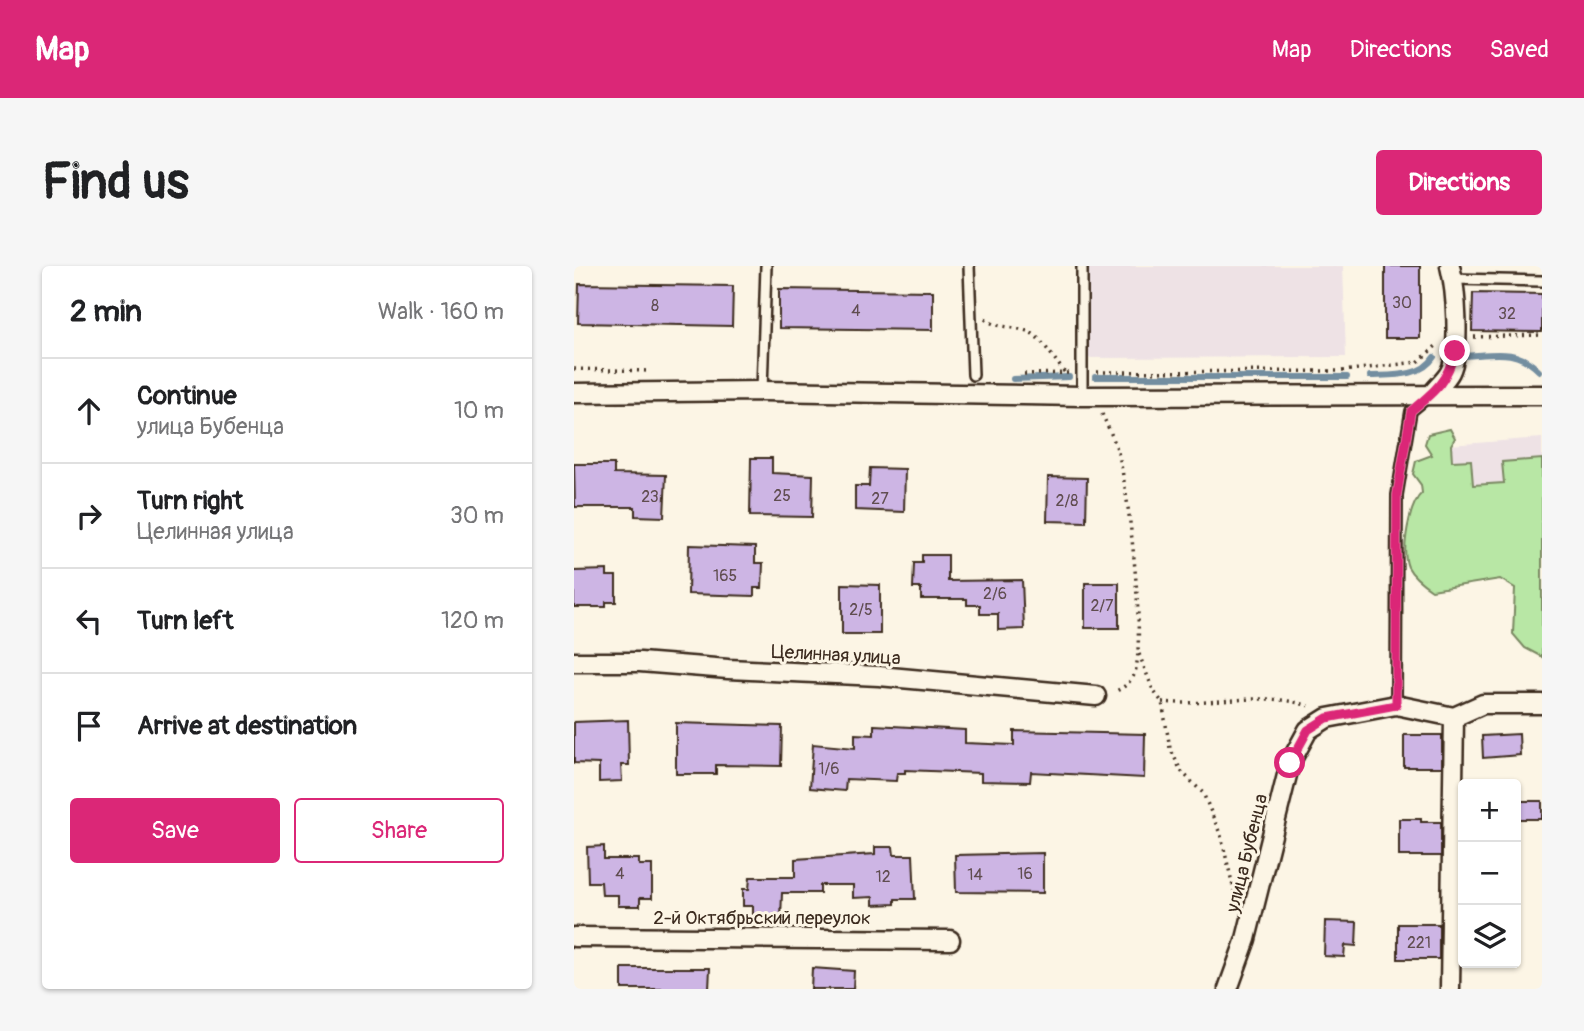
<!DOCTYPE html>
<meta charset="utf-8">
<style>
:root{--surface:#fff;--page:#f6f6f6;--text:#202124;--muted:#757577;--line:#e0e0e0;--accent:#db2777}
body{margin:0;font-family:Pangolin,sans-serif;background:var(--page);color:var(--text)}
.controls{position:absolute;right:21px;bottom:21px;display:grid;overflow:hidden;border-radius:7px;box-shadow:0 2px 5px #0004}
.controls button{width:63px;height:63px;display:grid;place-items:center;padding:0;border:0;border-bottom:2px solid var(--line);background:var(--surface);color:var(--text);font:35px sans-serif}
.stop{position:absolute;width:21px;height:21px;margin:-16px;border:5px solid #db2777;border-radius:50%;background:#fff}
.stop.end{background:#db2777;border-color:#fff;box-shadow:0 2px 7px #0008}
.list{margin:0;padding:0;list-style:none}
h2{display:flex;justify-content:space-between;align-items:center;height:91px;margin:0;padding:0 28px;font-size:30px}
h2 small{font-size:23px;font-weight:400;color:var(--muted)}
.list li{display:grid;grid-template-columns:46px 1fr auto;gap:21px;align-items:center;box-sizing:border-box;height:105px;padding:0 28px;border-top:2px solid var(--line)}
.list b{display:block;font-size:26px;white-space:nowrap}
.list p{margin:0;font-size:23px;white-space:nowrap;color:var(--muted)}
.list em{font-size:23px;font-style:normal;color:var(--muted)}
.actions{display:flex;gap:14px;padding:21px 28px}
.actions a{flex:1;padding:16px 0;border:2px solid var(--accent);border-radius:7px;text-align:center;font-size:24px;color:var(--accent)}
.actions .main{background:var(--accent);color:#fff}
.icon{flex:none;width:38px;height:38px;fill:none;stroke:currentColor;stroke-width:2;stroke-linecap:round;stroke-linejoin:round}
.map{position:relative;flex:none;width:968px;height:723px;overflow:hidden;border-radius:7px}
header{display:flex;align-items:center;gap:42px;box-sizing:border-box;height:98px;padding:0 35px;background:var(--accent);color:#fff}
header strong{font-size:33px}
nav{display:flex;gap:38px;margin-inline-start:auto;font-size:24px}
.intro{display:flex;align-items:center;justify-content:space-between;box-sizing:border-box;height:168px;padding:0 42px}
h1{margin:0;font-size:49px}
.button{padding:18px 32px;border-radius:7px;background:var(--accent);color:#fff;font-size:24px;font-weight:700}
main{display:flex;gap:42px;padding:0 42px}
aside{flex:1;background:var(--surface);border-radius:7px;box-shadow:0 2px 5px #0004}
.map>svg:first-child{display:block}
</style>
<header>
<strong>Map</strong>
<nav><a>Map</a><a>Directions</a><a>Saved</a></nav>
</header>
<div class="intro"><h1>Find us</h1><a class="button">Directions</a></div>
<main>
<aside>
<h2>2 min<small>Walk · 160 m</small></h2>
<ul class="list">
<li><svg class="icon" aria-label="ahead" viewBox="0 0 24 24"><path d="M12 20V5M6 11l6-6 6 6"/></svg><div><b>Continue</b><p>улица Бубенца</p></div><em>10 m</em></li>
<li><svg class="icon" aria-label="right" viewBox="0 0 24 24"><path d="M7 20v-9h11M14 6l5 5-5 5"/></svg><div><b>Turn right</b><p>Целинная улица</p></div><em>30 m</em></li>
<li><svg class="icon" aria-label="left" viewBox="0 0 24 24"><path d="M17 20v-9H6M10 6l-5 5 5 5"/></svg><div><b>Turn left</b></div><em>120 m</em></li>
<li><svg class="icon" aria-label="arrive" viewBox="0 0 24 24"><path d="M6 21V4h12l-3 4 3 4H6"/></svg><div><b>Arrive at destination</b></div></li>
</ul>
<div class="actions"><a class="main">Save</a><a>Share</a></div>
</aside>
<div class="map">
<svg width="968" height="723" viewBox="0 0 968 723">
<rect width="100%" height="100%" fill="#fcf5e5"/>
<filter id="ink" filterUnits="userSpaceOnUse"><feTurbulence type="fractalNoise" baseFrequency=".0143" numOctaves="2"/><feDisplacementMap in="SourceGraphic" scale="14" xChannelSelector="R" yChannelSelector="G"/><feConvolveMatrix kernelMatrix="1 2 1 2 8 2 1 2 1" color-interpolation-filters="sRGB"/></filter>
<g filter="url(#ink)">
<path fill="#eee2e5" d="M 501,0 L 769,0 L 772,91 L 502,92 Z
M 968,172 L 968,193 L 929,196 L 930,217 L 899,219 L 878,195 L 876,179 Z"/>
<path fill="#b8e7a5" stroke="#7a8862" stroke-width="2" d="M 876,163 L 881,172 L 877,179 L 878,195 L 897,194 L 899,219 L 930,217 L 928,196 L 968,193 L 968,391 L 951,382 L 939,368 L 941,322 L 926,313 L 858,324 C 849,318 839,311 834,301 C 827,285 835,238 848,227 L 847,219 L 839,208 L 842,195 L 858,189 L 851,178 L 854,168 Z"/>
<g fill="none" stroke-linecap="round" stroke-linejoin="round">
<path stroke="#738ea0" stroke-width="6" d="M 892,90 C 921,88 943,82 965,105
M 796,110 C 817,109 847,112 860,91
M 521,111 L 773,111
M 439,113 L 495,111"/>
</g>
<path fill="#cdb5e4" stroke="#3b2a1e" stroke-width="2" d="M 811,0 L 846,0 L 846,72 L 811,72 Z
M 5,18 L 159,20 L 158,60 L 4,57 Z
M 205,23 L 359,25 L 359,64 L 205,62 Z
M 899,27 L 968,28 L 968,66 L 898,65 Z
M 177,192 L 198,192 L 198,207 L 239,209 L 238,251 L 176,250 Z
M 0,198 L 40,198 L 40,208 L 92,209 L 90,251 L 61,250 L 61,241 L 1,241 Z
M 296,202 L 331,203 L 330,246 L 281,244 L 281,220 L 295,220 Z
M 474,211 L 513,212 L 512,256 L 473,255 Z
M 115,279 L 181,281 L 181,297 L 189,297 L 188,322 L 180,322 L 180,330 L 114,328 Z
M 348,289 L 374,289 L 374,315 L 448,314 L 450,363 L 424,364 L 424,348 L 406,348 L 406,339 L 393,339 L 393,333 L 347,333 L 347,322 L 339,322 L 340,297 L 348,297 Z
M 33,304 L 33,310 L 42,310 L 42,336 L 32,336 L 32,341 L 0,341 L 0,305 Z
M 511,317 L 545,317 L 545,362 L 511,362 Z
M 268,318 L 306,319 L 306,368 L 268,368 Z
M 54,454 L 55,499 L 47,499 L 48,515 L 25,516 L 25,498 L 0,497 L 0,456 Z
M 102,457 L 208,460 L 207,500 L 142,499 L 142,508 L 102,508 Z
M 300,459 L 391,464 L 391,477 L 440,479 L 440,465 L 571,468 L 570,512 L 457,506 L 456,516 L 407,515 L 407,507 L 331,504 L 331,507 L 323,507 L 322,515 L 272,513 L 271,525 L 236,522 L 239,478 L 281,482 L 281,468 L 300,469 Z
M 945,468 L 946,489 L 909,492 L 908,470 Z
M 830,469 L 868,469 L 868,501 L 830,501 Z
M 942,535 L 968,535 L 968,553 L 942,553 Z
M 825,553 L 847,553 L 847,556 L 867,556 L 867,590 L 825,590 Z
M 30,580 L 30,593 L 65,593 L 65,599 L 78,599 L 78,632 L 66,632 L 66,640 L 44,640 L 44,629 L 28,629 L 27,616 L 14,616 L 13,581 Z
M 301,581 L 319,581 L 320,589 L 339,589 L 341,633 L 321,633 L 321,638 L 299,639 L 299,631 L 279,632 L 279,619 L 246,619 L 246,627 L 208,627 L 207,653 L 179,653 L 179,640 L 169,640 L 169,623 L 175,623 L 176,611 L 221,611 L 221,593 L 301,588 Z
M 469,587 L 469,627 L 382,626 L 381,589 Z
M 751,655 L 783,656 L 782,680 L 771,679 L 770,691 L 750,690 Z
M 824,658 L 865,658 L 865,693 L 824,693 Z
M 48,702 L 136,702 L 135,723 L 48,723 Z
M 238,702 L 280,705 L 279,723 L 237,723 Z"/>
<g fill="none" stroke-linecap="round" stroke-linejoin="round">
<g stroke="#3b2a1e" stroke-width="14">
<path id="service" d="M 395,0 L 399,109
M 508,0 L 508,130
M 879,13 L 968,15
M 188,125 L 192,0
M 822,439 L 823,229 L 837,145 L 854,131"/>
</g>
<g stroke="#3b2a1e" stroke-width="23">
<path id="minor" d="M 0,127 L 188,125 L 508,130 L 968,129
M 858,128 C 863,121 872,114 876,106 C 887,84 882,24 876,0
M 0,396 L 66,396 L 154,403 L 305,410 L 522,430
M 0,671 L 376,674
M 654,723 L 672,673 L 716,497 L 734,464 L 753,452 L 822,439 L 880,451 L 909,438 L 968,438
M 876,723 L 880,451"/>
</g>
<path stroke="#3b2a1e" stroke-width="3.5" stroke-dasharray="2 5" stroke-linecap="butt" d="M 411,53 C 426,64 444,59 459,68 C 469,75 483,97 491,107
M 900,71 L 968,69
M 0,103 L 75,105
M 523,106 L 768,105 L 844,96 L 862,80
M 450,108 L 495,107
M 528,148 C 533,159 539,171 543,183 C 554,217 573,380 560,409 C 555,418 549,422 540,426
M 565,388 L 579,424 L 588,436 L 596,482 L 607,505 L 629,527 L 647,570 L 662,633
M 588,436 C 637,441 688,424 735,440"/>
<use href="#service" stroke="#fcf5e5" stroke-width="9"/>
<use href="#minor" stroke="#fcf5e5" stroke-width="18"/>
</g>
</g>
<g fill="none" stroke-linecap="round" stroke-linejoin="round" filter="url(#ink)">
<path stroke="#db2777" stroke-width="9" d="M 716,497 L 734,464 L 753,452 L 822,439 L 823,229 L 837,145 C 861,125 873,116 881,85"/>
</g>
<g text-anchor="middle" stroke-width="6" stroke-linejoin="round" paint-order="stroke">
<g font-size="16" fill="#604d50">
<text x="828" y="42">30</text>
<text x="81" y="45">8</text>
<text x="282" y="50">4</text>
<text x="933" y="53">32</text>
<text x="208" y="235">25</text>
<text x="76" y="236">23</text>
<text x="306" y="238">27</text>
<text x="493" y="240">2/8</text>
<text x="151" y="315">165</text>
<text x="421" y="333">2/6</text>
<text x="528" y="345">2/7</text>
<text x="287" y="349">2/5</text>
<text x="255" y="508">1/6</text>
<text x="46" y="613">4</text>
<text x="451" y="613">16</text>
<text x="401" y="614">14</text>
<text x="309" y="616">12</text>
<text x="845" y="682">221</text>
</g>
<g font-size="19" fill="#3b2a1e" stroke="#fcf5e5">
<text transform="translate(262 388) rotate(3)" y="7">Целинная улица</text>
<text transform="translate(672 587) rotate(-76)" y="7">улица Бубенца</text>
<text x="188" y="658">2-й Октябрьский переулок</text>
</g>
</g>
</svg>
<div class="controls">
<button>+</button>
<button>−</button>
<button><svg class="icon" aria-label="layers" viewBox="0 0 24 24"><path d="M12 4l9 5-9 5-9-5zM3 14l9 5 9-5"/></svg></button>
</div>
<div class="stop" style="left:716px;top:497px"></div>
<div class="stop end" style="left:881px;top:85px"></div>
</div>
</main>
